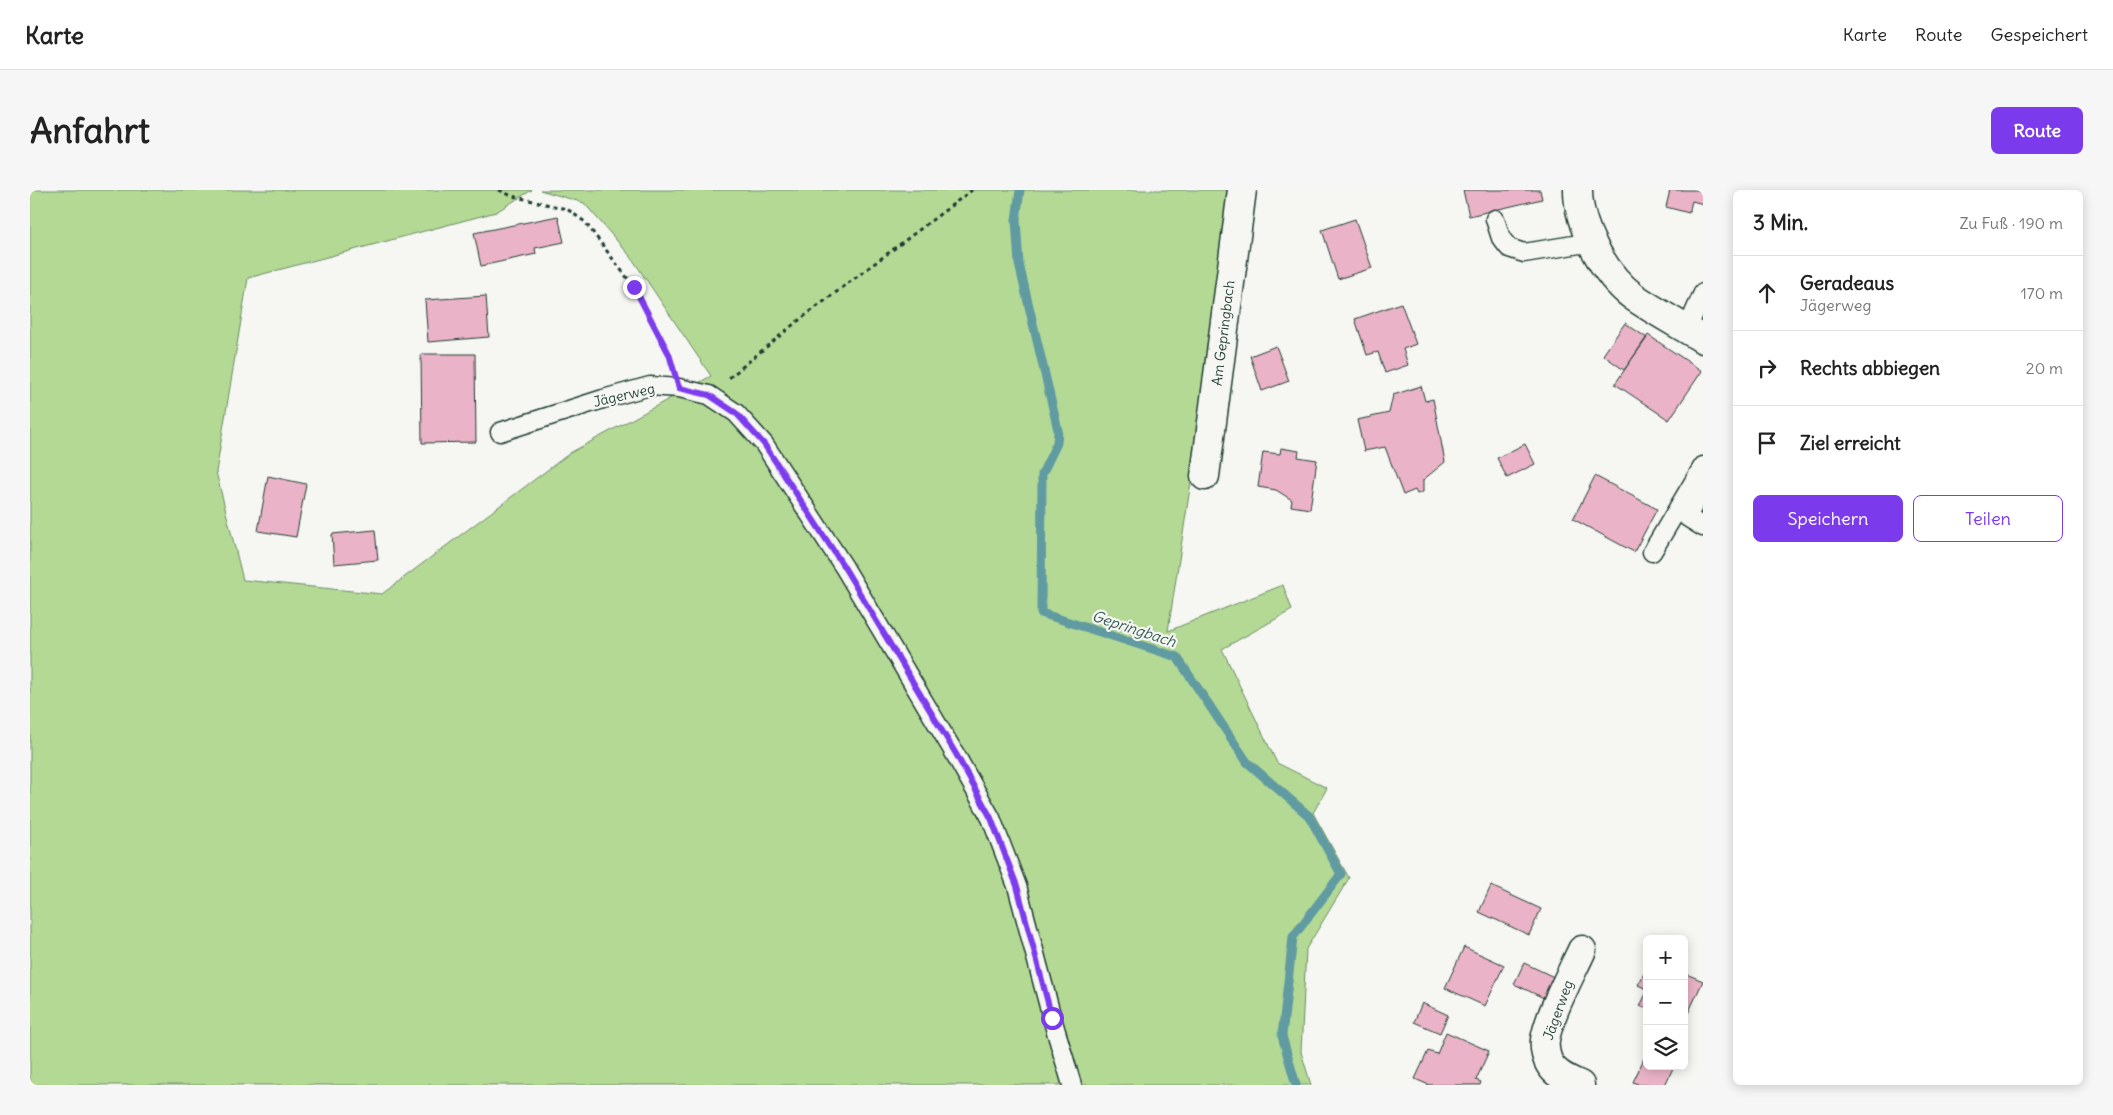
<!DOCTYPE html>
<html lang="de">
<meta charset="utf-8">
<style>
:root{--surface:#fff;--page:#f6f6f6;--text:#222;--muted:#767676;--line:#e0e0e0;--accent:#7c3aed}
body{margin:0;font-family:Delius,sans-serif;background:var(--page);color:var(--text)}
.controls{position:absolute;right:15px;bottom:15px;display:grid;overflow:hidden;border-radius:8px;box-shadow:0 2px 12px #0003}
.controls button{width:45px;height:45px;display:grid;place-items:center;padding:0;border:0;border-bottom:1px solid var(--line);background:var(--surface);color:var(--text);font:25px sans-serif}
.stop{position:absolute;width:15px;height:15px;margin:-11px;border:4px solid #7c3aed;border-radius:50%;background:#fff}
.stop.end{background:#7c3aed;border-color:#fff;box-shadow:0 1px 5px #0008}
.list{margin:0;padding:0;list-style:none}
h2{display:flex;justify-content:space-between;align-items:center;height:65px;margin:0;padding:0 20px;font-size:21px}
h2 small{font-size:16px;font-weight:400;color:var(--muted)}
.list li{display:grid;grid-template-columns:32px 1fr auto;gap:15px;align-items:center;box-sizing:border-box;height:75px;padding:0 20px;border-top:1px solid var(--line)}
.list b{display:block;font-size:19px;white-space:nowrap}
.list p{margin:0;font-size:16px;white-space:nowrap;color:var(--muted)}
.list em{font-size:16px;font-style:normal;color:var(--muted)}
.actions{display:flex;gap:10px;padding:15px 20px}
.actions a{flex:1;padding:11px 0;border:1px solid var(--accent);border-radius:8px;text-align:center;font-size:18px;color:var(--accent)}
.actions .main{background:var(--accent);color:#fff}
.icon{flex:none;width:28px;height:28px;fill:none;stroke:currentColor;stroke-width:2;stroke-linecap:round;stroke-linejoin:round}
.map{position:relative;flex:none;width:1673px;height:895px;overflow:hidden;border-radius:8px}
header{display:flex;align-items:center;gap:30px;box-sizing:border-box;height:70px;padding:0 25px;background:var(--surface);border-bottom:1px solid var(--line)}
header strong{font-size:24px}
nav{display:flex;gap:28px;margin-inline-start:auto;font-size:18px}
.intro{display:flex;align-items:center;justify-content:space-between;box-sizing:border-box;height:120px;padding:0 30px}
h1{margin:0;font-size:35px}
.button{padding:12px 22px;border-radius:8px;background:var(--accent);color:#fff;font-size:18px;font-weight:700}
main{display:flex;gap:30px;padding:0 30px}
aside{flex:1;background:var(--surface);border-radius:8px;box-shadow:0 2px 12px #0003}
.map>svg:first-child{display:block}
</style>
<header>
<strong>Karte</strong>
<nav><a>Karte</a><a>Route</a><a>Gespeichert</a></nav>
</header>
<div class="intro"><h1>Anfahrt</h1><a class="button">Route</a></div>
<main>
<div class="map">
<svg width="1673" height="895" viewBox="0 0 1673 895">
<rect width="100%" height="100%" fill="#f6f6f2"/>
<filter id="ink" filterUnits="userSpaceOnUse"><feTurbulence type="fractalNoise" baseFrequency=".02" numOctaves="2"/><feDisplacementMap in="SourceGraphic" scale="10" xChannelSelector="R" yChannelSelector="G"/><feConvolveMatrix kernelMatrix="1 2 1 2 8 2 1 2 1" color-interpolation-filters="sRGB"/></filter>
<g filter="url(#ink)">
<path fill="#b4d995" stroke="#6a8b64" d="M 0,0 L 502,0 L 466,22 L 218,88 L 186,282 L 213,390 L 352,404 L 540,263 L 681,186 L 601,67 L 554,13 L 510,0 L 1199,0 L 1162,285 L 1138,441 L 1253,395 L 1262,420 L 1192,459 L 1247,573 L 1297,598 L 1283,623 L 1319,688 L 1276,759 L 1271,862 L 1281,895 L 0,895 Z"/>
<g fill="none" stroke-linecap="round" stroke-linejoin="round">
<path stroke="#609ba2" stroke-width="9" d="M 990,0 L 986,30 L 989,74 L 1028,240 L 1027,253 L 1012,284 L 1011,423 L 1147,467 L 1217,572 L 1279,626 L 1311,684 L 1263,747 L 1252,846 L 1266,895"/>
</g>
<path fill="#ebb3c7" stroke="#1f3d34" d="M 1433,0 L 1510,0 L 1512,9 L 1439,26 Z
M 1640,0 L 1673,0 L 1673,14 L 1662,11 L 1659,23 L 1636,17 Z
M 528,26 L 534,52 L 505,58 L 506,64 L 451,76 L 444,43 Z
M 1325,29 L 1342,78 L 1308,89 L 1292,40 Z
M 456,106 L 459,147 L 398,152 L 395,110 Z
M 1371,113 L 1386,154 L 1373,159 L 1378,175 L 1355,183 L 1348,162 L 1337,165 L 1325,129 Z
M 1595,133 L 1617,148 L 1594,180 L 1573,165 Z
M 1618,145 L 1672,181 L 1639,230 L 1585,194 Z
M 1246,156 L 1259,191 L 1232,201 L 1220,166 Z
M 391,164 L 445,164 L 446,252 L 392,253 Z
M 1391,196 L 1395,211 L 1403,209 L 1415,272 L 1393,290 L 1393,302 L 1387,304 L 1385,300 L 1373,305 L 1355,257 L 1334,261 L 1327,230 L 1359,223 L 1363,205 Z
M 1495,254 L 1505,274 L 1477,288 L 1467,268 Z
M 1251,258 L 1269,261 L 1268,267 L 1287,270 L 1280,319 L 1261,316 L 1262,310 L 1246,300 L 1228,297 L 1233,262 L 1250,264 Z
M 238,286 L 276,294 L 266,347 L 228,341 Z
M 1565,286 L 1627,319 L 1604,362 L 1543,329 Z
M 345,340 L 348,370 L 304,374 L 302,344 Z
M 1461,696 L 1511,719 L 1499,745 L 1449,722 Z
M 1434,757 L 1474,775 L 1455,816 L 1415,798 Z
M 1494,773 L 1526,788 L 1516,809 L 1484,794 Z
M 1617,778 L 1617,799 L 1608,795 Z
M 1654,783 L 1673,791 L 1654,832 Z
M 1617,802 L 1617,819 L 1610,816 Z
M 1392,813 L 1418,825 L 1410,843 L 1384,832 Z
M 1416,842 L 1459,861 L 1446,890 L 1451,892 L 1450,895 L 1399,895 L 1385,889 L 1398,861 L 1407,864 Z
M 1617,862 L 1617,876 L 1644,876 L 1635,895 L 1610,895 L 1603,892 Z"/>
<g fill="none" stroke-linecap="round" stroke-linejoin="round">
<g stroke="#1f3d34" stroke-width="21">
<path id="service" d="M 1465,29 L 1471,48 L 1479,58 L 1494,63 L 1562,52
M 1657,139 L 1673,103
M 470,242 L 573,209 L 620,196 L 649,198 L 679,205 L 706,223 L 734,254 L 814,377 L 925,564 L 961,628 L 987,696 L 1022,828 L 1042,895
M 1670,291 L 1668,307 L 1657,327 L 1673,337
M 1622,362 L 1673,276"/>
</g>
<g stroke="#1f3d34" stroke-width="31">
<path id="minor" d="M 1548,0 C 1548,36 1574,85 1604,107 C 1626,122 1650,135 1673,149
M 1175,286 L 1212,0
M 1550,895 C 1539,890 1528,886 1521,876 C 1516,869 1514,858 1515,850 C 1519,825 1541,784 1552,760"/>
</g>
<path stroke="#1f3d34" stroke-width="3" stroke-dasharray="4 4" stroke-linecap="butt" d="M 469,0 L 482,6 L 537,19 L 555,32 L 604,97 L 639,164 L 642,173
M 699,188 L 764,134 L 942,0"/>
<use href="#service" stroke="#f6f6f2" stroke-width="18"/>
<use href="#minor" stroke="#f6f6f2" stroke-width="28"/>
</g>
</g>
<g fill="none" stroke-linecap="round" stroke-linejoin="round" filter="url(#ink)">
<path stroke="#7c3aed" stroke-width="6" d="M 604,97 L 639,164 L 649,198 L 679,205 L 706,223 L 734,254 L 814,377 L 926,564 L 961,628 L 987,696 L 1022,828"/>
</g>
<g text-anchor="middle" stroke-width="4.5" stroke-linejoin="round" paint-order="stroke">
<g font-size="14" fill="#1f3d34" stroke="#f6f6f2">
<text transform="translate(1193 143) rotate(-83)" y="5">Am Gepringbach</text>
<text transform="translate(594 205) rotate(-13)" y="5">Jägerweg</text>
<text transform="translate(1528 820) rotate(-70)" y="5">Jägerweg</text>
</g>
<g font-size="15" font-style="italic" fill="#355c59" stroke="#f6f6f2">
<text transform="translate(1104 439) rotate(18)" y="5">Gepringbach</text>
</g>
</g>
</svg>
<div class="controls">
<button>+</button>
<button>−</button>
<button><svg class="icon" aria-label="layers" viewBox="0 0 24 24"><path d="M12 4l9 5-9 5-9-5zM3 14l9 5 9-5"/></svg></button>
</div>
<div class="stop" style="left:1022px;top:828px"></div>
<div class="stop end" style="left:604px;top:97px"></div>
</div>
<aside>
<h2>3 Min.<small>Zu Fuß · 190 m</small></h2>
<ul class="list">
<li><svg class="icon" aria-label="ahead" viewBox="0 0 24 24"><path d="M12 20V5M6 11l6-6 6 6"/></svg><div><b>Geradeaus</b><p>Jägerweg</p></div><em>170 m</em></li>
<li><svg class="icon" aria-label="right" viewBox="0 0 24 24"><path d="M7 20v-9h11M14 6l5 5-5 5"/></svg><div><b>Rechts abbiegen</b></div><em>20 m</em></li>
<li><svg class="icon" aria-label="arrive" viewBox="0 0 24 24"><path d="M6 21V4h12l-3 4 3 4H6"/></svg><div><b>Ziel erreicht</b></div></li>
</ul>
<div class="actions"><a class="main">Speichern</a><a>Teilen</a></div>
</aside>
</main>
